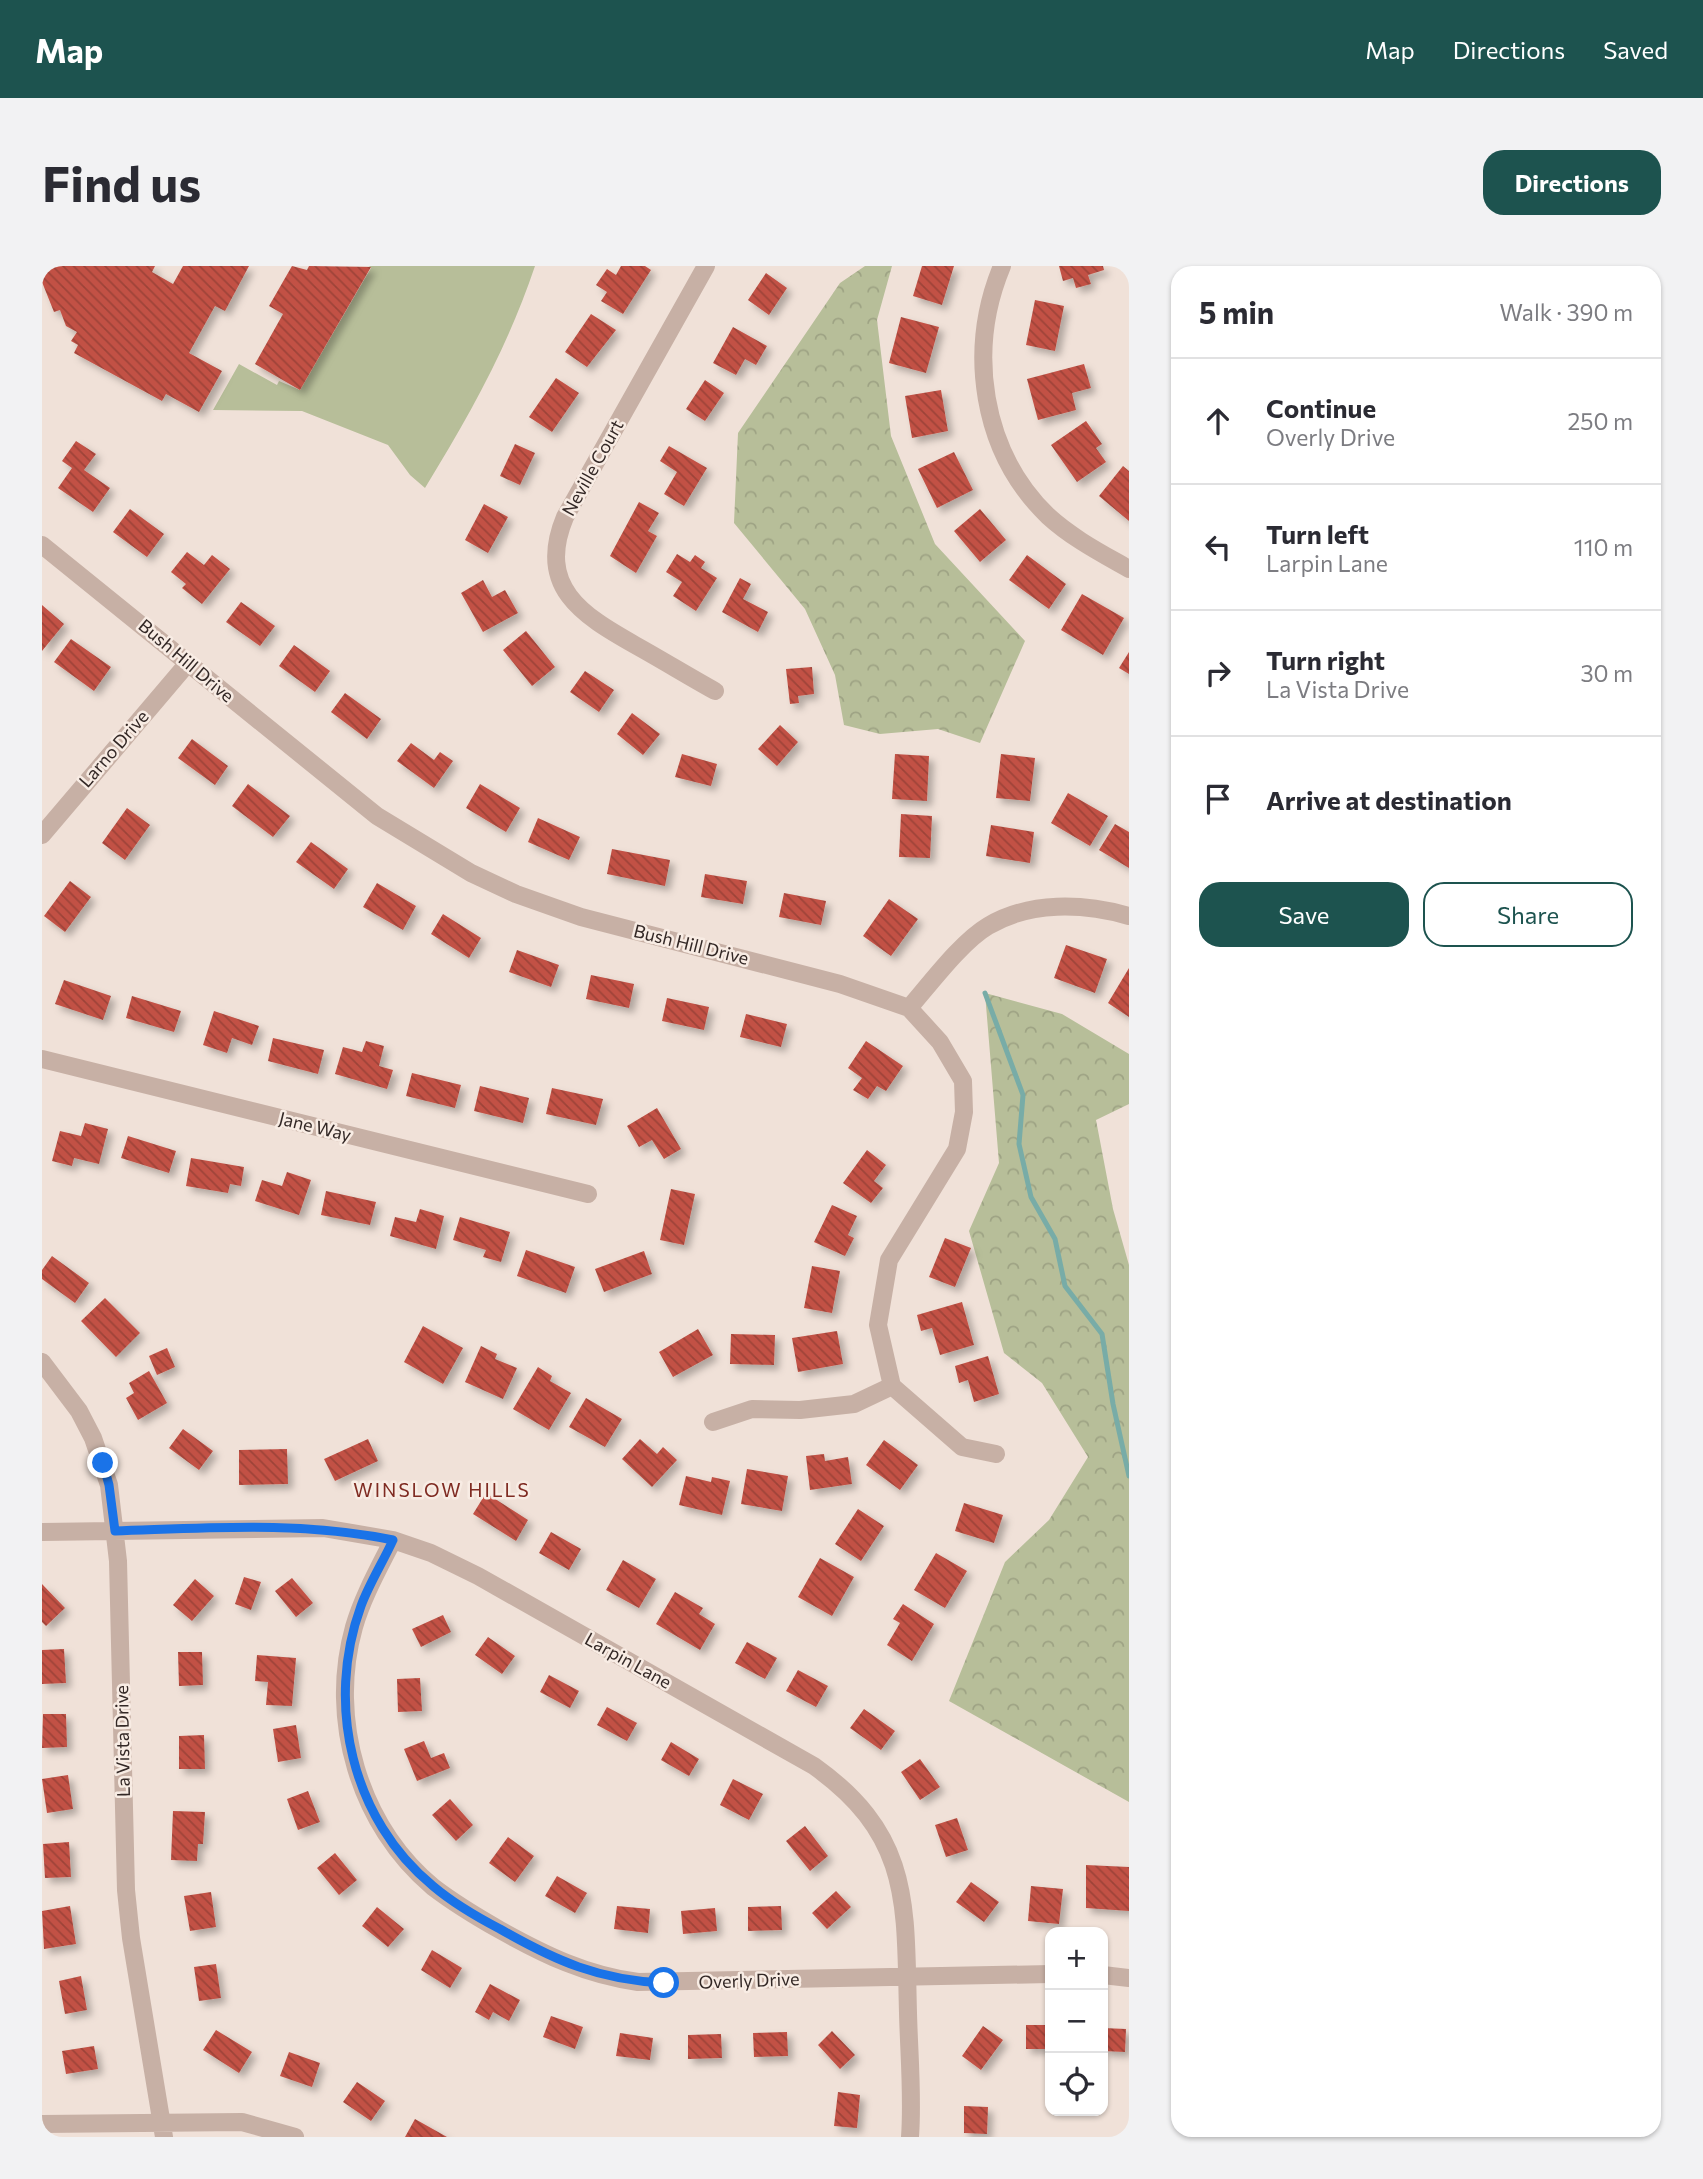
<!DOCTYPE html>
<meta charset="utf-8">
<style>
:root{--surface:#fff;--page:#f2f2f3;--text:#2b2b33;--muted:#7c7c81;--line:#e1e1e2;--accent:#1d534f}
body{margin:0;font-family:Commissioner,sans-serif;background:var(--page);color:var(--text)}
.controls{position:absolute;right:21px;bottom:21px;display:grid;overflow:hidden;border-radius:14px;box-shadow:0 2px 5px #0004}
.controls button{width:63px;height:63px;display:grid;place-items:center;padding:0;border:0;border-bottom:2px solid var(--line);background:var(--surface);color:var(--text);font:35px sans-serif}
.stop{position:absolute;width:21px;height:21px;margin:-16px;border:5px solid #1a73e8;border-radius:50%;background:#fff}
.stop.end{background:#1a73e8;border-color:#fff;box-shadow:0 2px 7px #0008}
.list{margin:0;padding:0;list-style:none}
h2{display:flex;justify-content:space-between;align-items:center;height:91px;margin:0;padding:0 28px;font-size:30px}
h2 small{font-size:23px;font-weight:400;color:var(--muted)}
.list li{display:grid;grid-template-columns:46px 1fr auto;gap:21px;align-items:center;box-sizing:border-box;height:126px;padding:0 28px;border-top:2px solid var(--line)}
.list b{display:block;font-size:26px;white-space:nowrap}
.list p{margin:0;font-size:23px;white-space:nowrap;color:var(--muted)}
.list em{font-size:23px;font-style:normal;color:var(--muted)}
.actions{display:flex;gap:14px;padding:21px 28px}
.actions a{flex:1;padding:16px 0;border:2px solid var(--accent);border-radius:21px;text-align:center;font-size:24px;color:var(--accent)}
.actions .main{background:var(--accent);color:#fff}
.icon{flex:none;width:38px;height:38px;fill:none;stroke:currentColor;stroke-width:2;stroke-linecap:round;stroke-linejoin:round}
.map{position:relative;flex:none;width:1087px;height:1871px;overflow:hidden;border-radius:21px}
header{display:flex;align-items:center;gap:42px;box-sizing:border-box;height:98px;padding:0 35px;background:var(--accent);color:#fff}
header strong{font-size:33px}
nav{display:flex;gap:38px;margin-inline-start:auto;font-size:24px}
.intro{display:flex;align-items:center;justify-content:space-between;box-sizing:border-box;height:168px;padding:0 42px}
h1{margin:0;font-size:49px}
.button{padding:18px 32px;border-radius:21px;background:var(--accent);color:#fff;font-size:24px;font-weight:700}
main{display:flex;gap:42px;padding:0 42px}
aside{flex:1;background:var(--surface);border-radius:21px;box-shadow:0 2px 5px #0004}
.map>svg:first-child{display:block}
</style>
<header>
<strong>Map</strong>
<nav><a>Map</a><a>Directions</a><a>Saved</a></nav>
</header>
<div class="intro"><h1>Find us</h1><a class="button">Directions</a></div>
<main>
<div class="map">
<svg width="1087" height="1871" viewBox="0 0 1087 1871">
<defs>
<pattern id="forest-crowns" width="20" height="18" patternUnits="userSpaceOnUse" patternTransform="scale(1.75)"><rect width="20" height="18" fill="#b7be99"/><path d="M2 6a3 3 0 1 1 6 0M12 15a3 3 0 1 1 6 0" fill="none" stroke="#9ea384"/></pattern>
<pattern id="building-back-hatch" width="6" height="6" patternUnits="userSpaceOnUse" patternTransform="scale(1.75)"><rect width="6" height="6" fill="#c25145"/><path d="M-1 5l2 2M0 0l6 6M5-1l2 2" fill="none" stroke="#9e4339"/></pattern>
<filter id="shadow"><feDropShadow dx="5" dy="5" stdDeviation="3.5" flood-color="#0004"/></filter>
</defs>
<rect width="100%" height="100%" fill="#f0e1d8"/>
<path fill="#b7be99" d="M 327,0 L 493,0 C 465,83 428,148 383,222 L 368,209 L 346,179 L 260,145 L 171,144 L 197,98 L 235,119 L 237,115 L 258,124 L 329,2 Z"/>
<path fill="url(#forest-crowns)" d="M 823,0 L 850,0 L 835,54 L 849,170 L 893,278 L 983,375 L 938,477 L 896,463 L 838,468 L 802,459 L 793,409 L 763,343 L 692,257 L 696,167 L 798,17 Z
M 943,727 L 1020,748 L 1087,788 L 1087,838 L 1054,854 L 1071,943 L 1087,999 L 1087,1536 L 907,1435 L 963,1296 L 1007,1254 L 1046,1191 L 1000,1117 L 962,1087 L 927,965 L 957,897 Z"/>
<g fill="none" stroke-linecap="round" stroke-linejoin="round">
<path stroke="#78aca7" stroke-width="5" d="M 943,727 L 981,829 L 977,878 L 989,931 L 1013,973 L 1023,1020 L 1060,1068 L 1071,1138 L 1087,1210"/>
</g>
<path fill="url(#building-back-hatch)" filter="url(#shadow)" d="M 0,0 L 113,0 L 110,6 L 131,18 L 141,0 L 207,0 L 183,45 L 173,40 L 147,87 L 180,105 L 157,146 L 124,128 L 120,135 L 32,87 L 36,79 L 29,75 L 35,66 L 24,60 L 18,44 L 12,46 L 0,16 Z
M 250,0 L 265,4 L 267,0 L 329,1 L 258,124 L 213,98 L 241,48 L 227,40 Z
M 579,0 L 603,0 L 609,4 L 581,48 L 559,35 L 565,26 L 554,19 L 565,3 L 574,9 Z
M 880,0 L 912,0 L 900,39 L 871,30 Z
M 1017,0 L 1061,0 L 1062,4 L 1046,9 L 1049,18 L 1034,22 L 1031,12 L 1021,15 Z
M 724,7 L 745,22 L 727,49 L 706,34 Z
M 993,34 L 1022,40 L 1013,85 L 984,79 Z
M 549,48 L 574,64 L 545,101 L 523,86 Z
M 859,51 L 897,61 L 884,107 L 847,97 Z
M 691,61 L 725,80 L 714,99 L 703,93 L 694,109 L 671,97 Z
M 1042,98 L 1049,122 L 1030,127 L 1034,144 L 996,154 L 985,113 Z
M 514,112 L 537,127 L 510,166 L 487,151 Z
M 663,114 L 682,127 L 663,155 L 644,143 Z
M 899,124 L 906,165 L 870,172 L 863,130 Z
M 1044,155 L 1060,178 L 1054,182 L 1064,196 L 1035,216 L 1009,179 Z
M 34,175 L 54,188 L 42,204 L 68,222 L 51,246 L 16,222 L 30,202 L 20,195 Z
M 473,178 L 493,187 L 478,219 L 458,210 Z
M 627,180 L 665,202 L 642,240 L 622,228 L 635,206 L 618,195 Z
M 912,186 L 931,224 L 895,242 L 876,203 Z
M 1081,200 L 1087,205 L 1087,255 L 1057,230 Z
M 597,236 L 617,247 L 606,265 L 615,270 L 594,307 L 568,290 Z
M 442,238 L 466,251 L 446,287 L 423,274 Z
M 88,243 L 122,268 L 105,291 L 71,266 Z
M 938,243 L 964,274 L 938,296 L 912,265 Z
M 145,286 L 162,299 L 170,289 L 188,303 L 160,338 L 140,322 L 144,318 L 129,306 Z
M 635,288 L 648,296 L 653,289 L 663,296 L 659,302 L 675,312 L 654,345 L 631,330 L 640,316 L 624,306 Z
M 985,289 L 1024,318 L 1007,343 L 967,314 Z
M 698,312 L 709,318 L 701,333 L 726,346 L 716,366 L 680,346 Z
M 441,314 L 450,331 L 463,324 L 476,347 L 441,366 L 419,327 Z
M 1040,328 L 1082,352 L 1061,389 L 1019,364 Z
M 199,336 L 233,360 L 218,380 L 184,356 Z
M 0,339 L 22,358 L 0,385 Z
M 484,365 L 513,401 L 490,420 L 461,384 Z
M 29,373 L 69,401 L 52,425 L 12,396 Z
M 252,379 L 288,405 L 273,426 L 237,400 Z
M 1087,386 L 1087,408 L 1077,402 Z
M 770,401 L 772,428 L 756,430 L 757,437 L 748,438 L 744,403 Z
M 543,405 L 572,424 L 557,446 L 528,426 Z
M 303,427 L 339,453 L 325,473 L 289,446 Z
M 590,447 L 618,468 L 601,489 L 575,468 Z
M 738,459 L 756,476 L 735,500 L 716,483 Z
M 150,473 L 186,500 L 173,519 L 136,492 Z
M 369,477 L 392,494 L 398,486 L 411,495 L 392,522 L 355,495 Z
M 640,488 L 675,498 L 669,520 L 633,511 Z
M 853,488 L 887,490 L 885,535 L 850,533 Z
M 959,488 L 993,492 L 988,535 L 954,532 Z
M 206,518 L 248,550 L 231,571 L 190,540 Z
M 438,518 L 478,542 L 464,566 L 424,542 Z
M 1026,527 L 1066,550 L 1048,580 L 1009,557 Z
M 85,542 L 108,559 L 83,594 L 60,577 Z
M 859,548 L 890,550 L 888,592 L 857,591 Z
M 496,552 L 538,571 L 527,594 L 486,576 Z
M 1073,558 L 1087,566 L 1087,602 L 1057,584 Z
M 949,559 L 992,566 L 988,597 L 944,590 Z
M 269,576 L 306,603 L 292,623 L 254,596 Z
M 570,583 L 628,594 L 623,620 L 565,608 Z
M 663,608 L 705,615 L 701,638 L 659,631 Z
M 28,615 L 49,631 L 23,666 L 2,650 Z
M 335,617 L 374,640 L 361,664 L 321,641 Z
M 742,627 L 784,635 L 779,659 L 737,651 Z
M 847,633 L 876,653 L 849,690 L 821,670 Z
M 401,648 L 439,672 L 427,692 L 389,668 Z
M 1024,679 L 1065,693 L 1053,727 L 1012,712 Z
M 475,684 L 517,699 L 509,721 L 467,706 Z
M 1087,702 L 1087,751 L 1066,737 Z
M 549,709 L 592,718 L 587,742 L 544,733 Z
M 22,714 L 69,730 L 61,754 L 13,738 Z
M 90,730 L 139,745 L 132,766 L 84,752 Z
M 625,732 L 667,741 L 662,764 L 620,755 Z
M 172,745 L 217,760 L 210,779 L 190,772 L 185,787 L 161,779 Z
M 704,748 L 745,758 L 739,781 L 698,771 Z
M 231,772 L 282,784 L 276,808 L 226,795 Z
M 324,775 L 342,780 L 337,800 L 351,804 L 345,823 L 293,808 L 301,781 L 320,786 Z
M 824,775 L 861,800 L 844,825 L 835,820 L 826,833 L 811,824 L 820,812 L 806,802 Z
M 370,807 L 419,819 L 413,842 L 364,830 Z
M 438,820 L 487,832 L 481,857 L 432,845 Z
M 510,822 L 561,833 L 554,859 L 504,848 Z
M 615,842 L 639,883 L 622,893 L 610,874 L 597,881 L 585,860 Z
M 43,857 L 66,863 L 57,898 L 32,892 L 30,900 L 10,895 L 18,865 L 39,870 Z
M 86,870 L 134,885 L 127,907 L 79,892 Z
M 825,884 L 844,899 L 832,915 L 841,922 L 829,937 L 801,917 Z
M 149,892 L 202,901 L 199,920 L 188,918 L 186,927 L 144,920 Z
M 245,906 L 269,914 L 257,949 L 213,935 L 220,914 L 240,920 Z
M 629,923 L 653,928 L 642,979 L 618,974 Z
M 284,925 L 334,936 L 328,959 L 279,949 Z
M 790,939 L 815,950 L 806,969 L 812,972 L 803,990 L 772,976 Z
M 378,943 L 402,950 L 394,983 L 348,970 L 353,951 L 374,956 Z
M 418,951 L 468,966 L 459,996 L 441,991 L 444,984 L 411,974 Z
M 903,972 L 929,982 L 913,1021 L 887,1011 Z
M 484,984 L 533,1001 L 524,1027 L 475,1010 Z
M 602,985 L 610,1008 L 562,1026 L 553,1003 Z
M 10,990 L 47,1017 L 33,1037 L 0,1013 L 0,1004 Z
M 770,1000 L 798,1005 L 790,1047 L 762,1042 Z
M 63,1032 L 98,1067 L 74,1091 L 39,1055 Z
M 920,1036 L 932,1079 L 898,1089 L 890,1062 L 879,1065 L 875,1049 Z
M 381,1060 L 421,1082 L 401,1118 L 362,1096 Z
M 656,1063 L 671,1089 L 631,1111 L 617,1086 Z
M 795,1065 L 801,1098 L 756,1106 L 750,1072 Z
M 689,1068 L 733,1069 L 732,1099 L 688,1098 Z
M 439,1080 L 455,1088 L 453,1093 L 475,1102 L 461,1133 L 423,1116 Z
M 125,1082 L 133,1101 L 115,1109 L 107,1090 Z
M 946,1090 L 957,1128 L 932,1136 L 926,1114 L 917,1117 L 913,1100 Z
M 496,1101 L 510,1110 L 508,1115 L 529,1127 L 507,1164 L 471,1143 Z
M 107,1105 L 125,1137 L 96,1154 L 84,1132 L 92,1127 L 87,1117 Z
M 544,1132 L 580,1153 L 563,1181 L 527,1161 Z
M 141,1163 L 171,1185 L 157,1204 L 127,1182 Z
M 326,1173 L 336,1195 L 293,1215 L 282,1193 Z
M 598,1173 L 615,1188 L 621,1181 L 635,1194 L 610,1221 L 580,1193 Z
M 842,1174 L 876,1199 L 858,1224 L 824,1199 Z
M 245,1183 L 246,1218 L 197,1219 L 197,1184 Z
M 782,1188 L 783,1195 L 806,1191 L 810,1218 L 768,1224 L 764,1190 Z
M 705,1203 L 746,1210 L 740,1245 L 699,1238 Z
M 644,1210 L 669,1216 L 670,1211 L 688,1215 L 680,1249 L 637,1239 Z
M 444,1227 L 486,1254 L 474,1275 L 431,1248 Z
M 922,1237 L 961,1249 L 952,1277 L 913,1265 Z
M 816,1243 L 842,1260 L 819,1295 L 793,1278 Z
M 509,1266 L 539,1283 L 527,1304 L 497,1287 Z
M 894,1287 L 925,1305 L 903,1342 L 872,1324 Z
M 778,1292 L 812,1311 L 790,1350 L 756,1331 Z
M 581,1294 L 614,1313 L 597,1342 L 564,1324 Z
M 202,1311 L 219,1316 L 209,1344 L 193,1338 Z
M 250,1312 L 271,1337 L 254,1351 L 233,1325 Z
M 153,1313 L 172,1330 L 150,1355 L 131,1339 Z
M 0,1318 L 23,1342 L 4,1360 L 0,1356 Z
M 633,1326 L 661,1342 L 657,1348 L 673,1358 L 658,1384 L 614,1358 Z
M 861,1338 L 892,1358 L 870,1395 L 845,1379 L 858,1357 L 851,1353 Z
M 401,1349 L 409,1366 L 379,1381 L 370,1363 Z
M 446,1371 L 473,1390 L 460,1408 L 433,1389 Z
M 705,1376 L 735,1392 L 723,1413 L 693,1397 Z
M 22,1383 L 24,1417 L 0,1418 L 0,1384 Z
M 136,1386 L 160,1386 L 161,1419 L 137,1420 Z
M 215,1389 L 254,1392 L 250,1440 L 224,1439 L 226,1416 L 213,1415 Z
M 756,1404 L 786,1420 L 774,1441 L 744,1425 Z
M 507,1409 L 537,1425 L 528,1442 L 498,1426 Z
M 378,1412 L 380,1445 L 356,1446 L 355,1413 Z
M 565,1441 L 595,1457 L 585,1475 L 555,1459 Z
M 822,1443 L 853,1465 L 839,1484 L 808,1462 Z
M 1,1448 L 24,1448 L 25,1481 L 0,1482 Z
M 254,1459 L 259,1492 L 236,1496 L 231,1463 Z
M 162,1469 L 163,1503 L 137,1503 L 137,1470 Z
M 382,1475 L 389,1492 L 402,1487 L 408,1502 L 375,1515 L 362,1483 Z
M 629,1476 L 657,1493 L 647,1510 L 619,1494 Z
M 878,1493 L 898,1521 L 878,1534 L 859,1506 Z
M 26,1509 L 31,1543 L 5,1547 L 0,1513 Z
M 691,1513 L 721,1528 L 707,1554 L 678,1539 Z
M 266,1525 L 278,1556 L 256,1564 L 245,1533 Z
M 408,1533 L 431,1559 L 414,1575 L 390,1549 Z
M 131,1545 L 163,1546 L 161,1578 L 156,1578 L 155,1595 L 129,1594 Z
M 915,1552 L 926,1584 L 904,1591 L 893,1559 Z
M 763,1560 L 786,1590 L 768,1605 L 744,1575 Z
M 466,1571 L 492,1590 L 473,1616 L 447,1597 Z
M 27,1576 L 29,1611 L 3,1612 L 1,1578 Z
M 293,1587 L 315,1614 L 297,1629 L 275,1602 Z
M 1044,1599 L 1087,1601 L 1087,1645 L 1044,1642 Z
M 515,1610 L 545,1627 L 533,1647 L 503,1630 Z
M 929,1616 L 957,1636 L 942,1656 L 914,1636 Z
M 989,1620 L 1021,1623 L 1017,1658 L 986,1655 Z
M 794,1625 L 809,1641 L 785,1663 L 770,1647 Z
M 169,1626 L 174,1661 L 148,1665 L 142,1630 Z
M 28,1640 L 34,1678 L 2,1683 L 0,1645 Z
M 575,1640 L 608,1643 L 606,1667 L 572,1663 Z
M 739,1640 L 740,1664 L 706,1665 L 706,1641 Z
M 335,1641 L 362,1663 L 346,1681 L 320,1660 Z
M 673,1642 L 675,1665 L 641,1668 L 639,1645 Z
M 390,1684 L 420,1702 L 408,1722 L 379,1704 Z
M 174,1698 L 179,1732 L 157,1735 L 152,1701 Z
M 39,1710 L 45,1744 L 23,1748 L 17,1715 Z
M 448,1718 L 478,1734 L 467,1755 L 451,1746 L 447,1754 L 433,1746 Z
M 509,1750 L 541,1761 L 533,1783 L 501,1771 Z
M 984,1759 L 1008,1759 L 1008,1783 L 984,1783 Z
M 941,1760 L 961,1774 L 939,1804 L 920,1790 Z
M 1061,1762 L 1084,1763 L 1083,1786 L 1061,1785 Z
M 174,1764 L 210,1786 L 197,1807 L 161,1784 Z
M 790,1765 L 813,1789 L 798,1803 L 776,1779 Z
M 745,1766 L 746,1790 L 712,1791 L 711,1767 Z
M 578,1767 L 611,1772 L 608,1794 L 574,1790 Z
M 679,1768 L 680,1792 L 646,1793 L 646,1769 Z
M 52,1780 L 56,1803 L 24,1808 L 20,1785 Z
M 247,1786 L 278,1797 L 270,1821 L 238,1810 Z
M 315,1816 L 343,1835 L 329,1855 L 301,1836 Z
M 796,1826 L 818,1829 L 815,1862 L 792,1860 Z
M 922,1840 L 946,1841 L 945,1868 L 922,1867 Z
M 373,1853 L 405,1871 L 363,1871 Z"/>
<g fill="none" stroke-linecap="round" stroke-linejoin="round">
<path stroke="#c7b0a5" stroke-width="18" d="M 664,0 L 523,251 C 494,321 540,349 593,379 C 620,394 646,410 673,425
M 960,0 C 925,84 939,185 1006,250 C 1030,272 1059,287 1087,303
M 0,279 L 335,550 L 429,607 L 474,628 L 539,651 L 798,718 L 867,742 L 898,776 L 921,815 L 922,846 L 915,883 L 847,994 L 836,1059 L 850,1120 L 920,1181 L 954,1188
M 0,569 L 146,397
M 867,742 C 888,718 919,676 946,660 C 988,635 1041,637 1087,650
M 0,793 L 546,928
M 0,1096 L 37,1145 L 51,1172 L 67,1219 L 76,1295 L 84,1624 L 89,1672 L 122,1871
M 671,1156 L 710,1143 L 758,1144 L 812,1138 L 850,1120
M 0,1266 L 281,1262 L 351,1274 L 389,1287 L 436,1310 L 772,1500 C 870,1570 863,1638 866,1747 C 867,1788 871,1830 868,1871
M 351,1274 C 337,1302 321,1330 312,1361 C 286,1453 317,1559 391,1621 C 412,1637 435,1651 458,1664 C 503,1689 544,1709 596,1716 L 1008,1708
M 1061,1709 L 1087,1712
M 0,1858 L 200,1856 L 253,1871"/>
</g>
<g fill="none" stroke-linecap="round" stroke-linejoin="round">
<path stroke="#1a73e8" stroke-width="9" d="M 61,1197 L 67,1219 L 73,1265 C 168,1262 257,1255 351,1274 C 341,1296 327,1318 319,1340 C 283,1438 310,1554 391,1620 C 411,1637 435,1651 458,1663 C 514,1695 557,1714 622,1717"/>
</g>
<g text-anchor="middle" stroke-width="5" stroke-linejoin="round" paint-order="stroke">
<g font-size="18" fill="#332826" stroke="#f8ece4">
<text transform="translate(551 202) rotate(-61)" y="6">Neville Court</text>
<text transform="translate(144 395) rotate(40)" y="6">Bush Hill Drive</text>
<text transform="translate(72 483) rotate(-49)" y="6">Larno Drive</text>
<text transform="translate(649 679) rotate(14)" y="6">Bush Hill Drive</text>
<text transform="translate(273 861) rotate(14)" y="6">Jane Way</text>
<text transform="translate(586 1395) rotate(29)" y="6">Larpin Lane</text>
<text transform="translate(81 1475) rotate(-91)" y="6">La Vista Drive</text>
<text transform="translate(707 1715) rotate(-2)" y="6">Overly Drive</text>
</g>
<g font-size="19" letter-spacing="2" fill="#7f2b22" stroke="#f8ece4">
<text x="400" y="1231">WINSLOW HILLS</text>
</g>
</g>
</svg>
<div class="controls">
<button>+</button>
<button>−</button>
<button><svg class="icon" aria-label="locate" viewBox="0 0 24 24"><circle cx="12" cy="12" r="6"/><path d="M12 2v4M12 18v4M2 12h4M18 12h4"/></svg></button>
</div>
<div class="stop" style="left:622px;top:1717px"></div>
<div class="stop end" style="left:61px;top:1197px"></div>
</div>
<aside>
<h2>5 min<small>Walk · 390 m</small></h2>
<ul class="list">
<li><svg class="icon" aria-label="ahead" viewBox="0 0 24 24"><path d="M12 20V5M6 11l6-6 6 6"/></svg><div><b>Continue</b><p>Overly Drive</p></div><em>250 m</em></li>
<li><svg class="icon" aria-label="left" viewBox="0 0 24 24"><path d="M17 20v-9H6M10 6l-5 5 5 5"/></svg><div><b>Turn left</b><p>Larpin Lane</p></div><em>110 m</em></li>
<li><svg class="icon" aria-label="right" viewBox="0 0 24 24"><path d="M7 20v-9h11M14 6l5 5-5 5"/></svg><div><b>Turn right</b><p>La Vista Drive</p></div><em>30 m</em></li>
<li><svg class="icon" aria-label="arrive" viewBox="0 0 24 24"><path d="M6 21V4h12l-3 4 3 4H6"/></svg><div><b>Arrive at destination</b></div></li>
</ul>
<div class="actions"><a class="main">Save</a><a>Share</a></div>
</aside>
</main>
